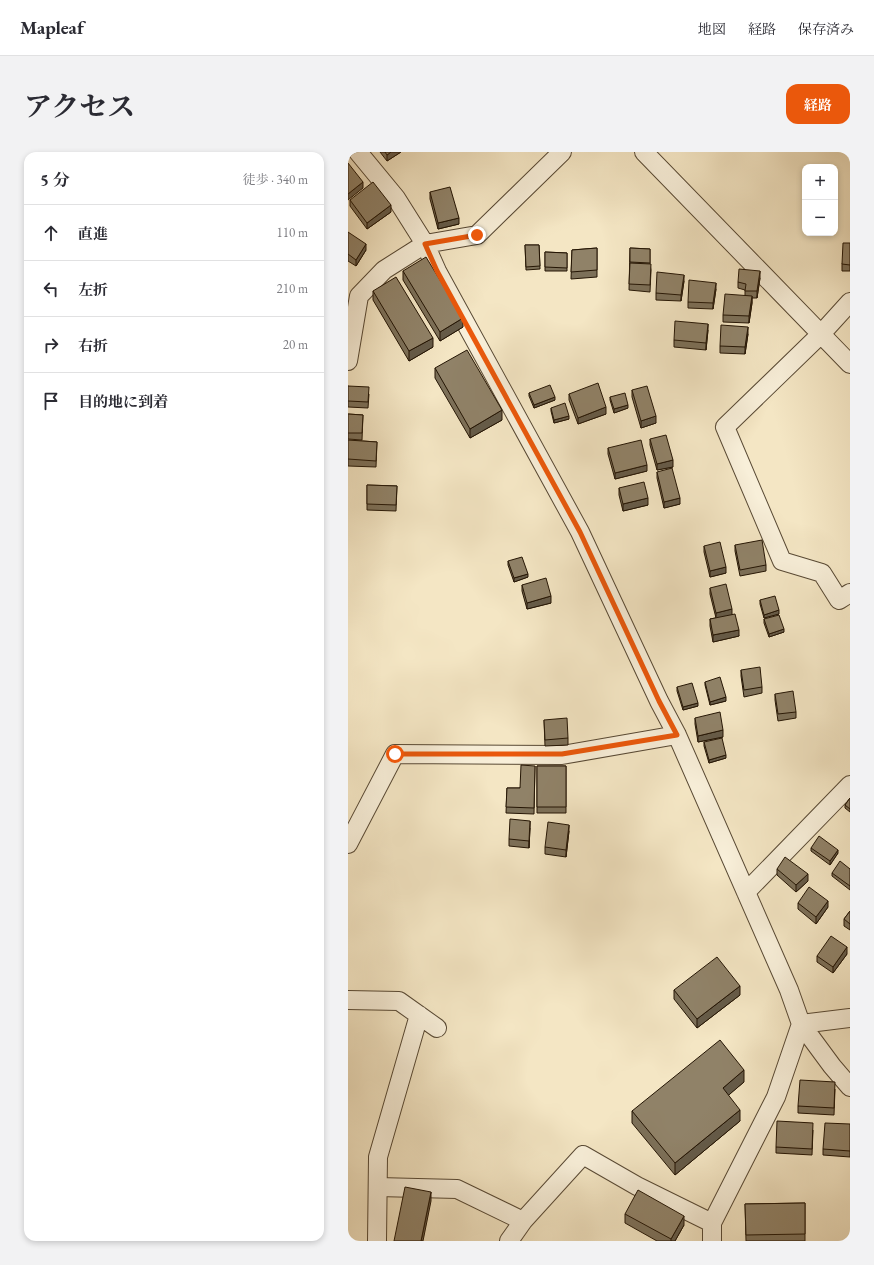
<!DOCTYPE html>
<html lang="ja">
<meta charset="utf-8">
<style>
:root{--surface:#fff;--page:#f2f2f3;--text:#2b2b33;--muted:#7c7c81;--line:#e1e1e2;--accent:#ea580c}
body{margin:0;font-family:"EB Garamond","Noto Serif JP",serif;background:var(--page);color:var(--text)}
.controls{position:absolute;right:12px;top:12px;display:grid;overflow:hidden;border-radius:8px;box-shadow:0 2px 6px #0003}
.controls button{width:36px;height:36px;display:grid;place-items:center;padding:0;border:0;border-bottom:1px solid var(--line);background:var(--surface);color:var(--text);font:20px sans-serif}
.stop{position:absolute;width:12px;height:12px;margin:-9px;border:3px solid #ea580c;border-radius:50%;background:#fff}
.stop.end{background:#ea580c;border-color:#fff;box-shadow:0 1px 4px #0008}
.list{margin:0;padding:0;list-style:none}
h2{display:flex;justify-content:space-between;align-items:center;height:52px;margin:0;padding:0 16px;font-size:17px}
h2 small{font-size:13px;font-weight:400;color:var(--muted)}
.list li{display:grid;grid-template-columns:26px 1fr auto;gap:12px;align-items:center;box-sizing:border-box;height:56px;padding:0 16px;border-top:1px solid var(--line)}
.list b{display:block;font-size:15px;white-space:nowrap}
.list em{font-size:13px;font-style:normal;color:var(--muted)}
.icon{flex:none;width:22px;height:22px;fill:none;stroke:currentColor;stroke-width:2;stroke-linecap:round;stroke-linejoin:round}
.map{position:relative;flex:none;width:502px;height:1089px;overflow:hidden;border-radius:12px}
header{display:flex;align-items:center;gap:24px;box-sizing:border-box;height:56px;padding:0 20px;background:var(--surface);border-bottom:1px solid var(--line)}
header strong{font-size:19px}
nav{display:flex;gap:22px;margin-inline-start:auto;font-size:14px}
.intro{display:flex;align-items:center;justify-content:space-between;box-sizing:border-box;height:96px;padding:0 24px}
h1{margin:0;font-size:28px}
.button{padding:10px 18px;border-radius:12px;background:var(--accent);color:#fff;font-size:14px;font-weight:700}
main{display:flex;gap:24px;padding:0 24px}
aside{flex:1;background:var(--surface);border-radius:12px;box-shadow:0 2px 6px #0003}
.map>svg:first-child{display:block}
</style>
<header>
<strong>Mapleaf</strong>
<nav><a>地図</a><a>経路</a><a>保存済み</a></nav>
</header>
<div class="intro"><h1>アクセス</h1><a class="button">経路</a></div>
<main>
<aside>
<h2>5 分<small>徒歩 · 340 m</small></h2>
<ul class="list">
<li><svg class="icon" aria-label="ahead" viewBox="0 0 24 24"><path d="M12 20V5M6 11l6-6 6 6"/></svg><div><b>直進</b></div><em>110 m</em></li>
<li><svg class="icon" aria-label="left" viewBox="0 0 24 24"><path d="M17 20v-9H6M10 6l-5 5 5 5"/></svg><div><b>左折</b></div><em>210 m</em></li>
<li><svg class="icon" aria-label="right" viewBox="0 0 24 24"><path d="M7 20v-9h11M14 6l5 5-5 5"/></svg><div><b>右折</b></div><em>20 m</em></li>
<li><svg class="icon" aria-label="arrive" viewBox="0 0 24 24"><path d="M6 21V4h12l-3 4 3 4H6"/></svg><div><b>目的地に到着</b></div></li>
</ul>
</aside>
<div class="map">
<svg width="502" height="1089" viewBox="0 0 502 1089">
<rect width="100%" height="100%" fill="#f4e6c4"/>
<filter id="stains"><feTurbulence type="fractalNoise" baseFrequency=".005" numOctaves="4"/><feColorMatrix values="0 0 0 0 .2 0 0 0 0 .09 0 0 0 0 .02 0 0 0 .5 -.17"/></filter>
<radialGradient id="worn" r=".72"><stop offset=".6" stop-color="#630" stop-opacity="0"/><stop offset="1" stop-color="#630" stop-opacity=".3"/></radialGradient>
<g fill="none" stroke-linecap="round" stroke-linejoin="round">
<g stroke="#584934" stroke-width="20">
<path id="minor" d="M 10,0 L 48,46 L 77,92 L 89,119 L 232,380 L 311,549 L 329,583 L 441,838 L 453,872 L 484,914 L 502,935
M 296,0 L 502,212
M 502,150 L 473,182 L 377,275 L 434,409 L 474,421 L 491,448 L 502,441
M 0,209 L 11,144 L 36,118 L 77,92 L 129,83 L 214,0
M 0,692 L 47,602 L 214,603 L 329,583
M 398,740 L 502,633
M 0,848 L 51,849 L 89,876
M 453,872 L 502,866
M 30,1035 L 109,1037 L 175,1069 L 235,1003 L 289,1034 L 364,1071
M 29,1089 L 30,1005 L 71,863
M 161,1089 L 175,1069
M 364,1089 L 364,1071 L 428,945 L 453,872"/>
</g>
<use href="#minor" stroke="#f8efd9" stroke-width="18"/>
</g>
<path fill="#7c7059" stroke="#241504" d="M 32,0 L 53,0 L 39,9 Z
M 82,40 L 111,72 L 90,77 L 82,47 Z
M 2,48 L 43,60 L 19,77 L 2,54 Z
M 0,80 L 18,98 L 8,114 L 0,109 Z
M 502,91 L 502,119 L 494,119 L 494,112 Z
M 177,93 L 191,93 L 192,117 L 178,118 Z
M 249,96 L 249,125 L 223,127 L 224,98 Z
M 282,96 L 302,97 L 302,112 L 303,118 L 302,140 L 281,138 Z
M 197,100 L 219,101 L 219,119 L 197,119 Z
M 55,119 L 115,175 L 92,189 L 55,128 Z
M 412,126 L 409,146 L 404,146 L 404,151 L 401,171 L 375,170 L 375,163 L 397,144 L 397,138 L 390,136 L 390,130 Z
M 336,129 L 333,149 L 308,148 L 308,141 Z
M 368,137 L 365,157 L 340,156 L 340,150 Z
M 25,139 L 85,195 L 61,209 L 25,148 Z
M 360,178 L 358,198 L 326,195 L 326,188 Z
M 400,182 L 397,202 L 372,201 L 372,194 Z
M 87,216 L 154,268 L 122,286 L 87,226 Z
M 0,234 L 21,242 L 20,256 L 0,255 Z
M 284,238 L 308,271 L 293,276 L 284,245 Z
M 181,241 L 207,248 L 186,256 L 181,244 Z
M 221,242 L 258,262 L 230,272 L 221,248 Z
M 262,245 L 280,256 L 266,261 L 262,248 Z
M 203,256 L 221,267 L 206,271 L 203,259 Z
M 0,262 L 15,263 L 14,288 L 0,287 Z
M 302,287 L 325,315 L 309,318 L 302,293 Z
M 0,288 L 29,290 L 28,315 L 0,314 Z
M 260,296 L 299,319 L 267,327 L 260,302 Z
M 309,320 L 332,352 L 316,356 L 309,326 Z
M 19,333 L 49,334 L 48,359 L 19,358 Z
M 271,336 L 300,353 L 275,359 L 271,343 Z
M 387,393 L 418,413 L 418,419 L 392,424 L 387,399 Z
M 356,394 L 378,421 L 362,425 L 356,400 Z
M 160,409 L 180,425 L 166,430 L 160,413 Z
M 174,433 L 203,451 L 179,457 L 174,439 Z
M 362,436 L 384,462 L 391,484 L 365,490 L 362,474 L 362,467 L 368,466 L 362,442 Z
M 412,448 L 431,462 L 416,466 L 412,452 Z
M 416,467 L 436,480 L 421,485 L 416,471 Z
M 393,518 L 414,535 L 414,541 L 396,545 L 393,524 Z
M 357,530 L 378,549 L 362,553 L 357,533 Z
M 329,535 L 350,554 L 335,558 L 329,539 Z
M 427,542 L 448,560 L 448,566 L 430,569 L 427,548 Z
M 347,566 L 375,585 L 350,590 L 347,572 Z
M 196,568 L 220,586 L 220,593 L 197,594 Z
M 356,590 L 378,606 L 361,611 L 356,594 Z
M 187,614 L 186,662 L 158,661 L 159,636 L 172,636 Z
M 189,614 L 218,614 L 218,661 L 189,661 Z
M 502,646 L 502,660 L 497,656 L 497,653 Z
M 182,676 L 181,696 L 161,694 L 161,687 Z
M 221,679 L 218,705 L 197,702 L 197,695 Z
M 463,696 L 490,701 L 482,713 L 463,699 Z
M 429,717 L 460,729 L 448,740 L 429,723 Z
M 502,717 L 502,738 L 484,724 L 484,721 Z
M 450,751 L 480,755 L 468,772 L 450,757 Z
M 502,759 L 502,778 L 496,774 L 496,767 Z
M 499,802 L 485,821 L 469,810 L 469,804 Z
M 326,838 L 392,843 L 349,876 L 326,847 Z
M 396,930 L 380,943 L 392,969 L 327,1023 L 284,971 L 284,959 Z
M 487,937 L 486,963 L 450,961 L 450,954 Z
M 502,972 L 502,1005 L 475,1003 L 475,997 Z
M 465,978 L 464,1003 L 428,1001 L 428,995 Z
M 457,1051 L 457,1089 L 398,1089 L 397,1052 Z
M 277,1062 L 336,1073 L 327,1089 L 309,1089 L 277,1071 Z"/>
<path fill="#655b49" stroke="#241504" d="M 43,0 L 53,0 L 39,9 L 39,3 Z
M 15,30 L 15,36 L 0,48 L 0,42 Z
M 43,53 L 43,60 L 19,77 L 19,71 Z
M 111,66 L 111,72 L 90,77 L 90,71 Z
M 18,92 L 18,98 L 8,114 L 8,108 Z
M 412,119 L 412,126 L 409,146 L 409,139 Z
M 336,123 L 336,129 L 333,149 L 333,143 Z
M 368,131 L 368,137 L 365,157 L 365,151 Z
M 404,144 L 404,151 L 401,171 L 401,164 Z
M 115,166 L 115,175 L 92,189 L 92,180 Z
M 360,172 L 360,178 L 358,198 L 358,191 Z
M 400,175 L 400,182 L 397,202 L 397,195 Z
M 85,186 L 85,195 L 61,209 L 61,199 Z
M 207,245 L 207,248 L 186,256 L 186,253 Z
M 280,253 L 280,256 L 266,261 L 266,257 Z
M 258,255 L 258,262 L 230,272 L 230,266 Z
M 154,258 L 154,268 L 122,286 L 122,277 Z
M 221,264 L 221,267 L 206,271 L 206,268 Z
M 308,264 L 308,271 L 293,276 L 293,269 Z
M 325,308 L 325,315 L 309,318 L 309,312 Z
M 299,313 L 299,319 L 267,327 L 267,321 Z
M 300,346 L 300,353 L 275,359 L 275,352 Z
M 332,346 L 332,352 L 316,356 L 316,350 Z
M 378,415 L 378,421 L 362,425 L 362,419 Z
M 180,422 L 180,425 L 166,430 L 166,426 Z
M 203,444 L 203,451 L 179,457 L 179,451 Z
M 384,457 L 384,464 L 368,468 L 368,461 Z
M 431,458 L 431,462 L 416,466 L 416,463 Z
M 436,477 L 436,480 L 421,485 L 421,482 Z
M 391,478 L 391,484 L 365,490 L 365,483 Z
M 378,545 L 378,549 L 362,553 L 362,550 Z
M 350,551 L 350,554 L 335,558 L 335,555 Z
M 375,578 L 375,585 L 350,590 L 350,584 Z
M 378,603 L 378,606 L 361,611 L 361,608 Z
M 182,669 L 182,676 L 181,696 L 181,689 Z
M 221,673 L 221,679 L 218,705 L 218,698 Z
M 490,698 L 490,701 L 482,713 L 482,709 Z
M 460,722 L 460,729 L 448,740 L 448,733 Z
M 480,749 L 480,755 L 468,772 L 468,765 Z
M 499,795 L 499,802 L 485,821 L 485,815 Z
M 392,834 L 392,843 L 349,876 L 349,867 Z
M 396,918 L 396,930 L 375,948 L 375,936 Z
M 392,958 L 392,969 L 327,1023 L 327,1011 Z
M 83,1040 L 83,1049 L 75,1089 L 73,1089 Z
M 336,1064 L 336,1073 L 327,1089 L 323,1089 L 323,1087 Z"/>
<path fill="#908268" stroke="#241504" d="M 37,0 L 43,0 L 39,3 Z
M 0,11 L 15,30 L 0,42 Z
M 25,30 L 43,53 L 19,71 L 2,48 Z
M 102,35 L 111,66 L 90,71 L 82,40 Z
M 0,80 L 18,92 L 8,108 L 0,102 Z
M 495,91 L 502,91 L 502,113 L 494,112 Z
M 177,93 L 191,93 L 192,114 L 178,115 Z
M 249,96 L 249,118 L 223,120 L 224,98 Z
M 282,96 L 302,97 L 302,111 L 282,110 Z
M 197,100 L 219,101 L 219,116 L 197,115 Z
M 78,105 L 115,166 L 92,180 L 55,119 Z
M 282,111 L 303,112 L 302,133 L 281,132 Z
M 391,117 L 412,119 L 409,139 L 397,139 L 398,132 L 390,130 Z
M 309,120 L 336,123 L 333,143 L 308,141 Z
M 48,125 L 85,186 L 61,199 L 25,139 Z
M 341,128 L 368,131 L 365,151 L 340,150 Z
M 377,142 L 404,144 L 401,164 L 375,163 Z
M 327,169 L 360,172 L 358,191 L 326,188 Z
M 373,173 L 400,175 L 397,195 L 372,194 Z
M 119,198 L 154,258 L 122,277 L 87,216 Z
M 250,231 L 258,255 L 230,266 L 221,242 Z
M 202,233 L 207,245 L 186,253 L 181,241 Z
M 0,234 L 21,235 L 20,250 L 0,249 Z
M 299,234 L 308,264 L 293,269 L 284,238 Z
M 277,241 L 280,253 L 266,257 L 262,245 Z
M 217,251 L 221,264 L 206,268 L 203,256 Z
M 0,262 L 15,263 L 14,281 L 0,281 Z
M 318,283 L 325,308 L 309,312 L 302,287 Z
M 0,288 L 29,290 L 28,309 L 0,307 Z
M 293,288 L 299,313 L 267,321 L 260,296 Z
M 324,316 L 332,346 L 316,350 L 309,320 Z
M 296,330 L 300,346 L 275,352 L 271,336 Z
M 19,333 L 49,334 L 48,353 L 19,352 Z
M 414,388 L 418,413 L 392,418 L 387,393 Z
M 372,390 L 378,415 L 362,419 L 356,394 Z
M 174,405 L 180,422 L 166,426 L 160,409 Z
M 198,426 L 203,444 L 179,451 L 174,433 Z
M 378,432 L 384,457 L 368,461 L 362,436 Z
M 427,444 L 431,458 L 416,463 L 412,448 Z
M 387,462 L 391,478 L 365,483 L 362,467 Z
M 431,463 L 436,477 L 421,482 L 416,467 Z
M 412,515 L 414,535 L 396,538 L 393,518 Z
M 372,525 L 378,545 L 362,550 L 357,530 Z
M 344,531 L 350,551 L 335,555 L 329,535 Z
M 445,539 L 448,560 L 430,562 L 427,542 Z
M 372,560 L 375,578 L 350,584 L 347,566 Z
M 219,566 L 220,586 L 197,588 L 196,568 Z
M 374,586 L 378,603 L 361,608 L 356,590 Z
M 173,613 L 187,614 L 186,656 L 158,655 L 159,636 L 172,636 Z
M 189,614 L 218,614 L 218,655 L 189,655 Z
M 502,646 L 502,657 L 497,653 Z
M 162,667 L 182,669 L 181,689 L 161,687 Z
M 200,670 L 221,673 L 218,698 L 197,695 Z
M 471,684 L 490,698 L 482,709 L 463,696 Z
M 437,705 L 460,722 L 448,733 L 429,717 Z
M 492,709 L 502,717 L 502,734 L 484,721 Z
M 461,735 L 480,749 L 468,765 L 450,751 Z
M 502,759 L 502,772 L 496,767 Z
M 483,784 L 499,795 L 485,815 L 469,804 Z
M 369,805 L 392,834 L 349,867 L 326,838 Z
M 372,888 L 396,918 L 375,936 L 392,958 L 327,1011 L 284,959 Z
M 452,928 L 487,930 L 486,956 L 450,954 Z
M 429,969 L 465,971 L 464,997 L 428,995 Z
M 477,971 L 502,972 L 502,999 L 475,997 Z
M 57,1035 L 83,1040 L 73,1089 L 46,1089 Z
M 290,1038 L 336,1064 L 323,1087 L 277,1062 Z
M 457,1051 L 457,1082 L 398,1083 L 397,1052 Z"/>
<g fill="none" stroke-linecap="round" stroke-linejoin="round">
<path stroke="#ea580c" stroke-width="5" d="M 47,602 L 214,602 L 329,583 L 311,549 L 232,380 L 89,119 L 77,92 L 129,83"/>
</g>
<rect width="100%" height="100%" filter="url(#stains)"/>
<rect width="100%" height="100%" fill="url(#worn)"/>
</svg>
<div class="controls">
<button>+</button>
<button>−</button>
</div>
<div class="stop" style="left:47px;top:602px"></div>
<div class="stop end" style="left:129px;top:83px"></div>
</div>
</main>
